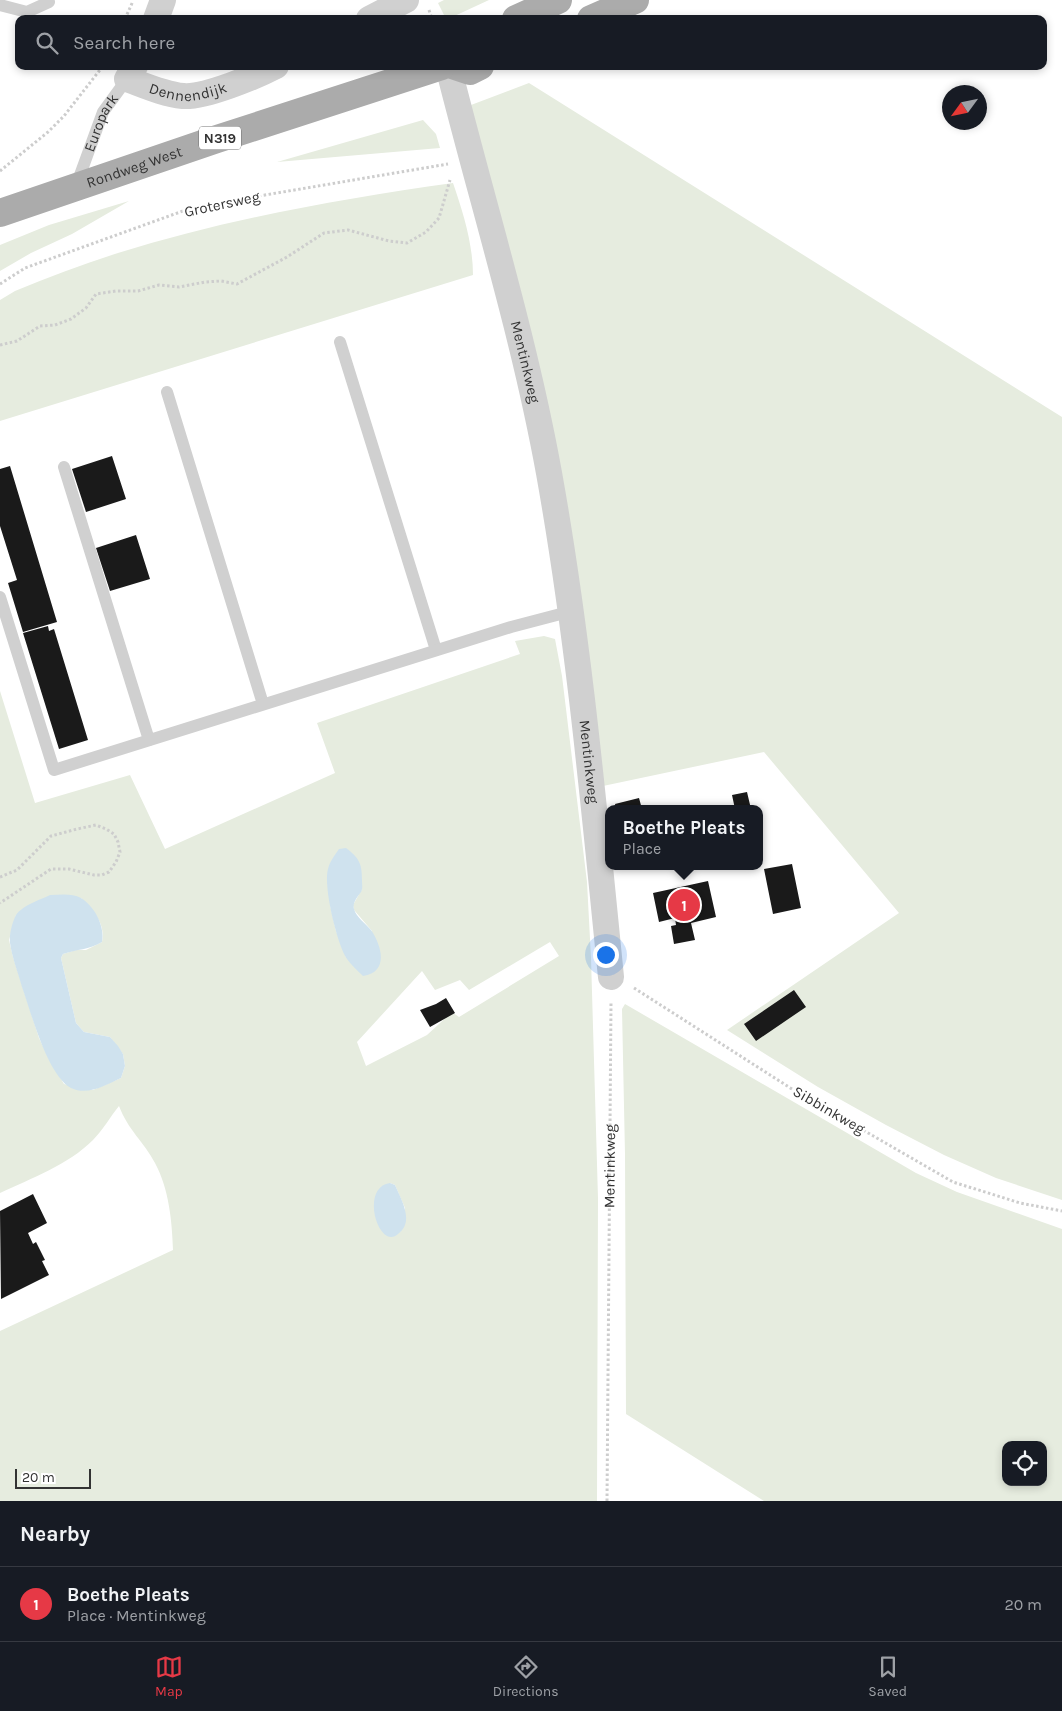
<!DOCTYPE html>
<meta charset="utf-8">
<style>
:root{--surface:#171b24;--page:#20242c;--text:#f1f3f6;--muted:#9ea1a6;--line:#363941;--accent:#e63946}
body{margin:0;font-family:Karla,sans-serif;background:var(--page);color:var(--text)}
.controls{position:absolute;right:15px;bottom:15px;display:grid;overflow:hidden;border-radius:10px;box-shadow:0 2px 8px #0003}
.controls button{width:45px;height:45px;display:grid;place-items:center;padding:0;border:0;border-bottom:1px solid var(--line);background:var(--surface);color:var(--text);font:25px sans-serif}
.compass{position:absolute;left:942px;top:85px;width:45px;height:45px;border-radius:50%;background:var(--surface);box-shadow:0 2px 8px #0003;rotate:237deg}
.scale{position:absolute;left:15px;bottom:12px;width:76px;box-sizing:border-box;padding-left:5px;border:2px solid #333;border-top:0;font-size:14px;line-height:18px;white-space:nowrap;color:#333;-webkit-text-stroke:4px #fff;paint-order:stroke}
.you{position:absolute;left:605px;top:954px;width:18px;height:18px;margin:-12px;border:4px solid #fff;border-radius:50%;background:#1a73e8;box-shadow:0 0 0 8px #1a73e833}
.badge{display:grid;place-items:center;width:32px;height:32px;border-radius:50%;background:var(--accent);color:#fff;font-size:16px;font-weight:700}
.pin{position:absolute;translate:-50% -50%;border:2px solid #fff;box-shadow:0 1px 5px #0006}
.popup{position:absolute;left:605px;top:805px;width:158px;height:65px;box-sizing:border-box;display:grid;place-content:center;border-radius:10px;background:var(--surface);filter:drop-shadow(0 1px 4px #0005);font-size:16px;white-space:nowrap;color:var(--muted)}
.popup b{font-size:19px;color:var(--text)}
.popup::after{content:'';position:absolute;left:50%;top:100%;margin-left:-10px;border:10px solid transparent;border-top-color:var(--surface)}
.list{margin:0;padding:0;list-style:none}
h2{display:flex;justify-content:space-between;align-items:center;height:65px;margin:0;padding:0 20px;font-size:21px}
h2 small{font-size:16px;font-weight:400;color:var(--muted)}
.list li{display:grid;grid-template-columns:32px 1fr auto;gap:15px;align-items:center;box-sizing:border-box;height:75px;padding:0 20px;border-top:1px solid var(--line)}
.list b{display:block;font-size:19px;white-space:nowrap}
.list p{margin:0;font-size:16px;white-space:nowrap;color:var(--muted)}
.list em{font-size:16px;font-style:normal;color:var(--muted)}
.icon{flex:none;width:28px;height:28px;fill:none;stroke:currentColor;stroke-width:2;stroke-linecap:round;stroke-linejoin:round}
.map{position:relative;flex:none;width:1062px;height:1501px;overflow:hidden}
.search{position:absolute;background:var(--surface);box-shadow:0 2px 8px #0003;left:15px;right:15px;top:15px;height:55px;display:flex;align-items:center;gap:12px;box-sizing:border-box;padding:0 18px;border-radius:10px;color:var(--muted);font-size:19px}
.sheet{height:140px;background:var(--surface)}
nav{display:flex;justify-content:space-around;align-items:center;box-sizing:border-box;height:70px;border-top:1px solid var(--line);background:var(--surface);font-size:14px;color:var(--muted)}
nav a{display:grid;justify-items:center;gap:2px}
nav .on{color:var(--accent)}
.map>svg:first-child{display:block}
</style>
<div class="map">
<svg width="1062" height="1501" viewBox="0 0 1062 1501">
<rect width="100%" height="100%" fill="#fff"/>
<path fill="#e6ecdf" fill-rule="evenodd" d="M 444,0 L 489,0 L 448,19 L 446,19 L 438,3 Z
M 529,83 L 1062,417 L 1062,1200 L 996,1178 L 944,1155 L 886,1125 L 818,1087 L 727,1030 L 899,913 L 764,752 L 603,786 L 471,105 Z
M 423,120 L 436,134 L 440,148 L 277,162 Z
M 453,183 C 463,212 473,244 473,275 L 0,421 L 0,300 L 15,291 C 49,277 83,264 118,253 C 227,219 340,199 453,183 Z
M 129,201 L 72,234 L 31,253 L 0,271 L 0,245 L 49,225 Z
M 544,636 L 555,639 L 562,676 L 587,882 L 591,958 L 598,1198 L 597,1501 L 0,1501 L 0,1331 L 173,1250 C 172,1221 169,1189 155,1163 C 144,1142 128,1130 119,1106 C 110,1117 103,1130 93,1140 C 68,1165 32,1178 0,1193 L 0,691 L 35,803 L 130,775 L 165,849 L 335,773 L 317,723 L 520,654 L 515,641 ZM 362,889 L 353,905 L 354,910 L 372,931 L 346,957 L 336,931 L 330,905 ZM 81,898 C 93,911 106,923 102,942 L 86,950 L 76,950 L 63,954 L 61,958 L 76,1023 L 84,1032 L 110,1037 L 123,1054 L 125,1066 L 121,1078 L 93,1090 L 64,1084 L 49,1059 L 39,1038 L 13,957 L 9,940 L 16,915 ZM 550,942 L 559,956 L 459,1017 L 452,1012 L 427,1035 L 366,1066 L 357,1042 L 422,971 L 435,990 L 460,980 L 469,990 ZM 390,1183 L 395,1185 L 405,1208 L 401,1231 L 394,1236 Z
M 625,1004 L 916,1173 L 957,1192 L 1062,1229 L 1062,1501 L 764,1501 L 626,1414 L 625,1154 L 622,1009 ZM 1006,1445 L 1043,1445 L 1043,1482 L 1006,1482 Z"/>
<path fill="#cfe2ee" d="M 346,848 C 359,858 362,863 362,880 C 362,885 363,888 361,892 C 358,896 352,903 354,909 C 356,917 366,924 371,930 C 382,946 389,972 363,976 C 357,970 351,965 347,959 C 337,944 323,886 328,869 C 330,861 335,855 339,849 Z
M 50,895 C 60,895 72,893 81,898 C 95,907 105,926 102,942 C 89,950 77,949 63,954 L 61,958 L 76,1023 L 84,1032 L 110,1037 L 118,1046 L 123,1054 L 125,1066 L 121,1078 C 106,1085 88,1096 71,1088 C 47,1075 31,1012 22,987 C 18,972 12,958 10,943 C 9,935 12,924 15,917 C 20,906 40,900 50,895 Z
M 390,1183 L 395,1185 C 401,1199 415,1222 398,1234 C 395,1237 391,1238 387,1236 C 372,1227 366,1186 390,1183 Z"/>
<path fill="#1a1a1a" d="M 112,456 L 126,499 L 86,512 L 72,469 Z
M 10,466 L 57,622 L 23,632 L 8,583 L 17,580 L 0,526 L 0,469 Z
M 136,535 L 150,579 L 110,591 L 96,548 Z
M 48,626 L 49,631 L 54,629 L 88,740 L 59,749 L 23,633 Z
M 747,792 L 751,809 L 735,809 L 732,795 Z
M 639,798 L 642,809 L 616,809 L 615,804 Z
M 792,864 L 801,908 L 773,914 L 764,869 Z
M 708,881 L 716,917 L 691,923 L 695,940 L 674,944 L 671,926 L 676,925 L 675,918 L 659,922 L 653,893 Z
M 794,990 L 806,1007 L 756,1041 L 744,1024 Z
M 446,998 L 455,1013 L 430,1027 L 420,1010 L 436,1004 Z
M 33,1194 L 47,1223 L 28,1233 L 33,1244 L 36,1242 L 45,1260 L 42,1261 L 49,1275 L 1,1299 L 0,1211 Z"/>
<g fill="none" stroke-linecap="round" stroke-linejoin="round">
<g stroke="#cdcdcd" stroke-width="3" stroke-dasharray="2.5 2.5" stroke-linecap="butt">
<path d="M 429,10 L 432,19"/>
<path d="M 125,19 L 133,1"/>
<path d="M 0,171 L 48,132 L 64,116 L 103,66"/>
<path d="M 0,284 L 25,268 L 194,207 L 448,164"/>
<path d="M 0,345 L 17,341 L 40,326 L 55,325 L 71,319 L 86,308 L 96,294 L 116,291 L 138,291 L 159,285 L 179,287 L 205,282 L 221,281 L 237,284 L 287,257 L 324,233 L 348,230 L 389,241 L 407,243 L 426,232 L 439,218 L 450,180"/>
<path d="M 0,877 L 17,870 L 51,836 L 77,829 L 96,825 L 106,829 L 114,834 L 118,842 L 120,852 L 116,862 L 109,872 L 102,875 L 94,875 L 69,869 L 51,869 L 0,903"/>
<path d="M 634,988 L 792,1089 L 953,1182 L 1020,1203 L 1062,1211"/>
<path id="s1" d="M 607,1501 L 611,1002"/>
</g>
<g stroke="#d0d0d0" stroke-width="12">
<path d="M 0,5 L 27,12 L 49,2"/>
<path id="s2" d="M 76,186 L 103,112 L 127,79"/>
<path d="M 340,342 L 436,650"/>
<path d="M 167,392 L 263,704"/>
<path d="M 64,467 L 149,740"/>
<path d="M 0,597 L 54,770 L 511,627 L 572,611"/>
</g>
<g stroke="#d0d0d0" stroke-width="26">
<path d="M 156,19 L 163,0"/>
<path d="M 369,19 L 406,0"/>
<path id="s3" d="M 135,66 L 127,79 C 146,86 164,94 183,96 C 204,98 257,76 276,66"/>
<path id="s4" d="M 448,66 C 482,202 524,335 549,473 C 579,640 594,808 611,977"/>
</g>
<g stroke="#ababab" stroke-width="28">
<path d="M 516,19 L 558,0"/>
<path d="M 591,19 L 635,0"/>
<path d="M 455,66 L 470,71 L 480,66"/>
<path id="s5" d="M 0,213 L 217,139 L 442,66"/>
</g>
</g>
<g text-anchor="middle" stroke-width="5" stroke-linejoin="round" paint-order="stroke">
<rect fill="#fff" stroke="#707070" stroke-width="1" x="199" y="126.5" width="42" height="23" rx="4"/>
<g font-size="14" font-weight="bold" fill="#333">
<text x="220" y="143">N319</text>
</g>
<g font-size="15" fill="#333" stroke="#fff">
<text dy="5" stroke="none"><textPath href="#s3" startOffset="79">Dennendijk</textPath></text>
<text dy="5" stroke="none"><textPath href="#s2" startOffset="68">Europark</textPath></text>
<text dy="5" stroke="none"><textPath href="#s5" startOffset="142">Rondweg West</textPath></text>
<text transform="translate(222 204) rotate(-12)" y="5">Grotersweg</text>
<text dy="5" stroke="none"><textPath href="#s4" startOffset="306">Mentinkweg</textPath></text>
<text dy="5" stroke="none"><textPath href="#s4" startOffset="711">Mentinkweg</textPath></text>
<text transform="translate(829 1110) rotate(30)" y="5">Sibbinkweg</text>
<text dy="5" stroke="none"><textPath href="#s1" startOffset="335">Mentinkweg</textPath></text>
</g>
</g>
</svg>
<div class="controls">
<button><svg class="icon" aria-label="locate" viewBox="0 0 24 24"><circle cx="12" cy="12" r="6"/><path d="M12 2v4M12 18v4M2 12h4M18 12h4"/></svg></button>
</div>
<svg class="compass" viewBox="-18 -18 36 36"><path d="M0-13l5 13h-10z" fill="#e53935"/><path d="M0 13l5-13h-10z" fill="#9ea1a6"/></svg>
<div class="scale">20 m</div>
<div class="you"></div>
<div class="pin badge" style="left:684px;top:905px">1</div>
<div class="popup"><b>Boethe Pleats</b>Place</div>
<div class="search"><svg class="icon" aria-label="search" viewBox="0 0 24 24"><circle cx="10" cy="10" r="6"/><path d="M15 15l6 6"/></svg>Search here</div>
</div>
<section class="sheet">
<h2>Nearby<small></small></h2>
<ul class="list">
<li><span class="badge">1</span><div><b>Boethe Pleats</b><p>Place · Mentinkweg</p></div><em>20 m</em></li>
</ul>
</section>
<nav>
<a class="on"><svg class="icon" aria-label="map" viewBox="0 0 24 24"><path d="M3 6l6-2 6 2 6-2v14l-6 2-6-2-6 2zM9 4v14M15 6v14"/></svg>Map</a>
<a><svg class="icon" aria-label="directions" viewBox="0 0 24 24"><path d="M12 3l9 9-9 9-9-9zM9 14v-3h6M13 9l2 2-2 2"/></svg>Directions</a>
<a><svg class="icon" aria-label="saved" viewBox="0 0 24 24"><path d="M7 4h10v16l-5-4-5 4z"/></svg>Saved</a>
</nav>
